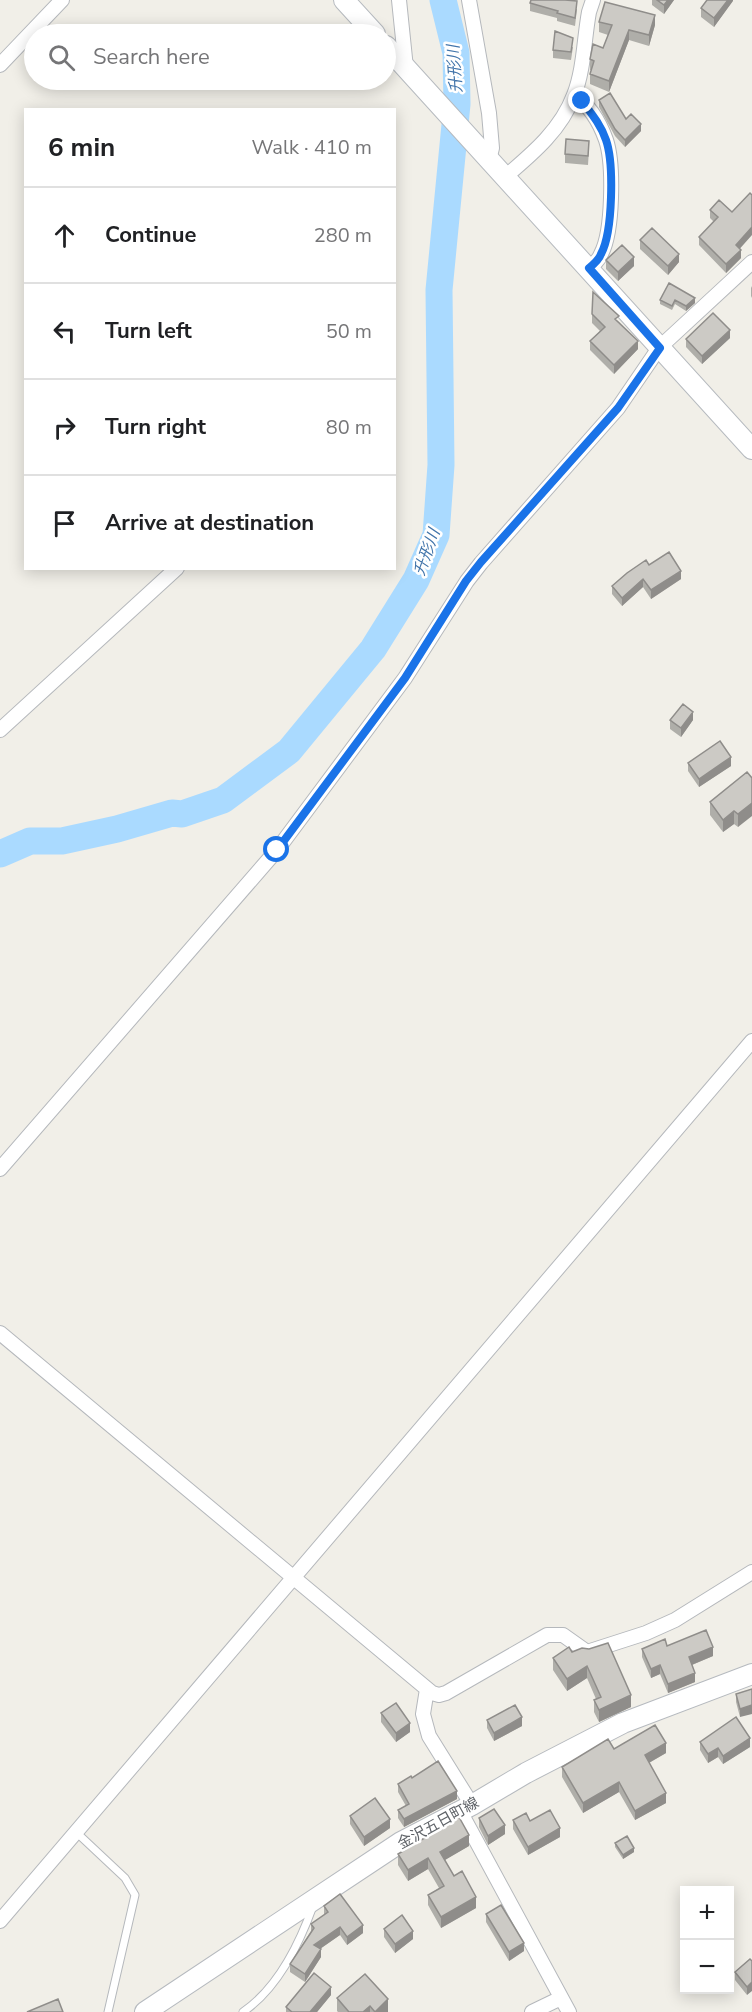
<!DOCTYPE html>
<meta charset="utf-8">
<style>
:root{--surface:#fff;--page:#f6f6f6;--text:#202124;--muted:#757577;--line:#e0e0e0}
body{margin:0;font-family:"Nunito Sans","Noto Sans JP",sans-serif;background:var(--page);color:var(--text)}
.controls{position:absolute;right:18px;bottom:18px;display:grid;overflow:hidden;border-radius:0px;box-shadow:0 3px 15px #0003}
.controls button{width:54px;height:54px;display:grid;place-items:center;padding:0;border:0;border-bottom:2px solid var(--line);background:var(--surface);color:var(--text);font:30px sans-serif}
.stop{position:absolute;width:18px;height:18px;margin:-14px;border:4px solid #1a73e8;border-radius:50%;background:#fff}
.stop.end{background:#1a73e8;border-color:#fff;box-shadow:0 2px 6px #0008}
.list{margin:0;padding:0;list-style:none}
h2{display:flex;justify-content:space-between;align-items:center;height:78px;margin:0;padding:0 24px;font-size:26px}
h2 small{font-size:20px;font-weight:400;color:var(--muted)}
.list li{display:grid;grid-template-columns:39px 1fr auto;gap:18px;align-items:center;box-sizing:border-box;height:96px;padding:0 24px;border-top:2px solid var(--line)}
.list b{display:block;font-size:22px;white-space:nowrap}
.list em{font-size:20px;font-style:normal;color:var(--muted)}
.icon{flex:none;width:33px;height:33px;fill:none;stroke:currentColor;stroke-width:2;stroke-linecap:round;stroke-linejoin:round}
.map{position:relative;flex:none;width:752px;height:2012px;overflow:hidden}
.search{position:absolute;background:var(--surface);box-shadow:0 3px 15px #0003;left:24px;top:24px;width:372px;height:66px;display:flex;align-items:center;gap:15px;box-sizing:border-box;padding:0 21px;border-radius:33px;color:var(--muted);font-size:22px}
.panel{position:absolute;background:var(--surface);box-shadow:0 3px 15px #0003;left:24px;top:108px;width:372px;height:462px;border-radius:0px}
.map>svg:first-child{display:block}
</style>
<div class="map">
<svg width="752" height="2012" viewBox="0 0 752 2012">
<rect width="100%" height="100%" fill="#f1efe8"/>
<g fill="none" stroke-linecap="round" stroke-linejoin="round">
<path stroke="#aadaff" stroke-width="27" d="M 0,854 L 30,841 L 62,841 L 117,829 L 172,813 L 182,814 L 223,800 L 289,751 L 373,649 L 416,580 L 436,535 L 441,465 L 439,290 L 457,104 L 456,53 L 443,0"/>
<g stroke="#b5b8bc" stroke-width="9">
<path id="lane" d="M 76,1832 L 125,1878 L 135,1895 L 108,2012
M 243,2012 C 278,1988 299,1945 313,1906"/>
</g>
<g stroke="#b5b8bc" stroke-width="16">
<path id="street" d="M 399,0 L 406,68
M 469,0 L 489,113 L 492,148 L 489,160
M 0,65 L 62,0
M 574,95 C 589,105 600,123 606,140 C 614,164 613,232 601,254 C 599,260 594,264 589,268
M 505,177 C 532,154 561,130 574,95 C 584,70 584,39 589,12 L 593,0
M 0,730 L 177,568
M 0,1169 L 277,850 L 405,678 L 467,581 L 481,563 L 618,408 L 659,348 L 752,262
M 0,1333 L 432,1693 L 439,1695 L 446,1693 L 547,1635 L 563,1635 L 587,1652 L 646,1633 L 675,1620 L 752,1572
M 427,1689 L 423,1714 L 429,1736 L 472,1805
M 460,1811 L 569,2012
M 0,1921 L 752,1041
M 532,2012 L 561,1998"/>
</g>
<g stroke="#b6babf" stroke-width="22">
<path id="secondary" d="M 344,0 L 375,34
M 386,46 L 752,449
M 145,2012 L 401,1842 L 472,1805 L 526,1773 L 623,1723 L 752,1674"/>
</g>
<use href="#lane" stroke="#fff" stroke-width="7"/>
<use href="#street" stroke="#fff" stroke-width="14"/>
<use href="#secondary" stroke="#fff" stroke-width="20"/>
</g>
<path fill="#afaea9" d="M 652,0 L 674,0 L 664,14 L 652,5 Z
M 733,0 L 714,27 L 701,17 L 701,8 Z
M 530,3 L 577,9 L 575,26 L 557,21 L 557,18 L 530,11 Z
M 599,22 L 655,25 L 649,46 L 629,40 L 609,92 L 590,84 L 590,74 L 591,70 L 590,70 L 590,59 L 603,48 L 608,35 L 599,32 Z
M 573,47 L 571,60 L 553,58 L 553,50 Z
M 599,100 L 641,131 L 625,147 L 615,136 L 599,107 Z
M 589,149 L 588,165 L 565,163 L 565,154 Z
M 719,200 L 740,249 L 741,258 L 726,273 L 699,245 L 699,237 L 714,222 L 710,218 L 710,210 Z
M 640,240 L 679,262 L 668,275 L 640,249 Z
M 606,260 L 634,266 L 618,281 L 606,269 Z
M 752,286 L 752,298 L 751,296 L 751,288 Z
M 695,298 L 695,303 L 686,311 L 675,304 L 672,310 L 660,304 L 660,300 Z
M 592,314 L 619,322 L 638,349 L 614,374 L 590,350 L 590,341 L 600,331 L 592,323 Z
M 730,338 L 702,364 L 686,347 L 686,339 Z
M 649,565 L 681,579 L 651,599 L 643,587 L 622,606 L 612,594 L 612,586 Z
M 670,720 L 693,720 L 681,737 L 670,729 Z
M 688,763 L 731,766 L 699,787 L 688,771 Z
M 752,778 L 738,827 L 734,824 L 723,832 L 710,815 L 710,802 Z
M 667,1646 L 713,1656 L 692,1665 L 695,1682 L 668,1693 L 660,1674 L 651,1678 L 642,1657 L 642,1649 Z
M 572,1652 L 631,1707 L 599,1722 L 594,1712 L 594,1700 L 596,1699 L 587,1678 L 567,1691 L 553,1670 L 553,1658 Z
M 752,1689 L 740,1717 L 736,1702 L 736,1694 Z
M 381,1713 L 410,1732 L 396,1742 L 381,1722 Z
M 487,1720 L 522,1726 L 494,1741 L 487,1728 Z
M 700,1742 L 750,1747 L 723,1764 L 718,1757 L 708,1763 L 700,1750 Z
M 614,1749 L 666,1753 L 649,1763 L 666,1803 L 635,1820 L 619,1792 L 583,1813 L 562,1777 L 562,1767 Z
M 412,1778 L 457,1799 L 404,1827 L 398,1818 L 398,1810 L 406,1806 L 398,1792 L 398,1784 Z
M 350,1816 L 390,1828 L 364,1846 L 350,1824 Z
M 479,1818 L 505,1834 L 488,1845 L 479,1827 Z
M 513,1820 L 530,1821 L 560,1837 L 528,1855 L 513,1829 Z
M 615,1843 L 634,1852 L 623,1859 L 615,1847 Z
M 469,1846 L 444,1860 L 454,1876 L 476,1908 L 441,1928 L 428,1905 L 428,1895 L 439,1888 L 428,1869 L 408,1881 L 398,1865 L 398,1854 Z
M 324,1906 L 363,1933 L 347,1945 L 340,1935 L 320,1949 L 321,1957 L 305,1982 L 290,1972 L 290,1964 L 311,1931 L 311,1924 L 324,1915 Z
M 486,1914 L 524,1951 L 509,1961 L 486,1922 Z
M 384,1929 L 413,1939 L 395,1953 L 384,1937 Z
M 750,1959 L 747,1995 L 735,1980 L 735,1972 Z
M 365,1974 L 388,2012 L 338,2012 L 337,2011 L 337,1998 Z
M 331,1995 L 317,2012 L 286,2012 L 286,2007 Z"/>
<path fill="#8f8d8a" d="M 668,0 L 674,0 L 664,14 L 664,5 Z
M 728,0 L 733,0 L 733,1 L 714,27 L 714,18 Z
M 655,15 L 655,25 L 649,46 L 649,35 Z
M 629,30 L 629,40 L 609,92 L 609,81 Z
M 641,124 L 641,131 L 625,147 L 625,140 Z
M 752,227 L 752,235 L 736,253 L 736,245 Z
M 741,250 L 741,258 L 726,273 L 726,264 Z
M 679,254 L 679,262 L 668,275 L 668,266 Z
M 634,257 L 634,266 L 618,281 L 618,272 Z
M 695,298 L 695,303 L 686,311 L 686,306 Z
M 730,330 L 730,338 L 702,364 L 702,356 Z
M 638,341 L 638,349 L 614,374 L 614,365 Z
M 681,571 L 681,579 L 651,599 L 651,590 Z
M 643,579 L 643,587 L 622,606 L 622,598 Z
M 693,712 L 693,720 L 681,737 L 681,728 Z
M 731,757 L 731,766 L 699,787 L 699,779 Z
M 752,803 L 752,816 L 738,827 L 738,814 Z
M 734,811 L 734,824 L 723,832 L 723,820 Z
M 713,1647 L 713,1656 L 689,1666 L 689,1657 Z
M 660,1665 L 660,1674 L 651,1678 L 651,1669 Z
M 587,1666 L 587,1678 L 567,1691 L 567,1679 Z
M 695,1673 L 695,1682 L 668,1693 L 668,1684 Z
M 631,1695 L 631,1707 L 599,1722 L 599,1710 Z
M 752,1705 L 752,1714 L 740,1717 L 740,1709 Z
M 522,1717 L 522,1726 L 494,1741 L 494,1733 Z
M 410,1723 L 410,1732 L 396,1742 L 396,1733 Z
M 750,1738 L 750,1747 L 723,1764 L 723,1756 Z
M 666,1743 L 666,1753 L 645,1765 L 645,1755 Z
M 718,1748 L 718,1757 L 708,1763 L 708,1754 Z
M 619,1782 L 619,1792 L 583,1813 L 583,1803 Z
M 457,1791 L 457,1799 L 404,1827 L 404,1819 Z
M 666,1793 L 666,1803 L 635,1820 L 635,1811 Z
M 390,1819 L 390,1828 L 364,1846 L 364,1837 Z
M 505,1825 L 505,1834 L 488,1845 L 488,1836 Z
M 560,1828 L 560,1837 L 528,1855 L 528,1847 Z
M 469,1835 L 469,1846 L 440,1863 L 440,1852 Z
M 634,1848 L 634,1852 L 623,1859 L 623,1855 Z
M 428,1858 L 428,1869 L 408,1881 L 408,1870 Z
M 476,1897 L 476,1908 L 441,1928 L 441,1917 Z
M 363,1925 L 363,1933 L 347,1945 L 347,1937 Z
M 340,1927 L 340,1935 L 314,1953 L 314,1945 Z
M 413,1931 L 413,1939 L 395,1953 L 395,1944 Z
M 524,1943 L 524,1951 L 509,1961 L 509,1952 Z
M 321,1949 L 321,1957 L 305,1982 L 305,1974 Z
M 752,1982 L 752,1991 L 747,1995 L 747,1987 Z
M 331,1987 L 331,1995 L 317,2012 L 310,2012 Z
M 388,1999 L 388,2012 L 375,2012 Z
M 370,2006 L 370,2012 L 363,2012 Z"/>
<path fill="#cccac5" stroke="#8f8d8a" stroke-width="1.5" d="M 531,0 L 565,0 L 577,1 L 575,18 L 557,13 L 558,11 L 530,3 Z
M 657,0 L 668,0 L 664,5 Z
M 707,0 L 728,0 L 714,18 L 701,8 Z
M 605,2 L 655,15 L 649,35 L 629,30 L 609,81 L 590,74 L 594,61 L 590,59 L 593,44 L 603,48 L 612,25 L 599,22 Z
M 555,31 L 573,38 L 571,52 L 553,50 Z
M 610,93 L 626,119 L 631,114 L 641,124 L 625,140 L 615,129 L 599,100 Z
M 566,139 L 589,141 L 588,156 L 565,154 Z
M 750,193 L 752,195 L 752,227 L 736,245 L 741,250 L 726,264 L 699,237 L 718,217 L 710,210 L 719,200 L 732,212 Z
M 652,228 L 679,254 L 668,266 L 640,240 Z
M 622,245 L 634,257 L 618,272 L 606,260 Z
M 669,283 L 695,298 L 686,306 L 675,300 L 672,306 L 660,300 Z
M 593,292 L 619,316 L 615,319 L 638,341 L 614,365 L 590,341 L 605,327 L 592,314 Z
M 713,313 L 730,330 L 702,356 L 686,339 Z
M 669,552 L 681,571 L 651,590 L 643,579 L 622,598 L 612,586 L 627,573 L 646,560 L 649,565 Z
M 683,704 L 693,712 L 681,728 L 670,720 Z
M 720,741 L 731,757 L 699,779 L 688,763 Z
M 747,772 L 752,778 L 752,803 L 738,814 L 734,811 L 723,820 L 710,802 Z
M 706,1630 L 713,1647 L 689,1657 L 695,1673 L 668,1684 L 660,1665 L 651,1669 L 642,1649 L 665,1639 L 667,1646 Z
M 608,1643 L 631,1695 L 599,1710 L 594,1700 L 601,1697 L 587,1666 L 567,1679 L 553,1658 L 569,1647 L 572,1652 L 582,1648 L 589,1649 Z
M 752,1689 L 752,1705 L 740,1709 L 736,1694 Z
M 396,1703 L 410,1723 L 396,1733 L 381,1713 Z
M 515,1705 L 522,1717 L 494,1733 L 487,1720 Z
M 736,1717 L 750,1738 L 723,1756 L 718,1748 L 708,1754 L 700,1742 Z
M 655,1725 L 666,1743 L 645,1755 L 666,1793 L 635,1811 L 619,1782 L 583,1803 L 562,1767 L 608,1739 L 614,1749 Z
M 438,1761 L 457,1791 L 404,1819 L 398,1810 L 409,1804 L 398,1784 L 411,1776 L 412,1778 Z
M 375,1798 L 390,1819 L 364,1837 L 350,1816 Z
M 494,1809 L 505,1825 L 488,1836 L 479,1818 Z
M 550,1810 L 560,1828 L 528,1847 L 513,1820 L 526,1813 L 530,1821 Z
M 459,1817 L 469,1835 L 440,1852 L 454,1876 L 462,1871 L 476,1897 L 441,1917 L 428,1895 L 444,1886 L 428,1858 L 408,1870 L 398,1854 Z
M 627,1836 L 634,1848 L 623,1855 L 615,1843 Z
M 340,1894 L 363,1925 L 347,1937 L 340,1927 L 314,1945 L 321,1949 L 305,1974 L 290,1964 L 314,1928 L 311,1924 L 328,1912 L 324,1906 Z
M 501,1905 L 524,1943 L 509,1952 L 486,1914 Z
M 402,1915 L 413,1931 L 395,1944 L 384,1929 Z
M 750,1959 L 752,1961 L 752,1982 L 747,1987 L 735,1972 Z
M 314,1973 L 331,1987 L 310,2012 L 292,2012 L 286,2007 Z
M 365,1974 L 388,1999 L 375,2012 L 370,2006 L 363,2012 L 349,2012 L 337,1998 Z
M 58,1999 L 63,2012 L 27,2012 Z"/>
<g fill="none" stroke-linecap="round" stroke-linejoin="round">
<path stroke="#1a73e8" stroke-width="8" d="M 277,850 L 405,678 L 466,581 L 481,562 L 618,408 L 660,348 L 589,268 C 594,264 599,260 601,254 C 613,232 614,163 606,140 C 601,125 591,113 582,101"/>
</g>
<g text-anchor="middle" stroke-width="5" stroke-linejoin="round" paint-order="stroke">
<g font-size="15" fill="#5f6368" stroke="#fff">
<text transform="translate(438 1823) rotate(-29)" y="5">金沢五日町線</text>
</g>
<g font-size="16" font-style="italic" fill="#4174aa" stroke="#fff">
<text transform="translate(454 69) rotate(-94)" y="6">升形川</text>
<text transform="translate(426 552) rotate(-70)" y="6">升形川</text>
</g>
</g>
</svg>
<div class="controls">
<button>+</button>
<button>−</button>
</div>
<div class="stop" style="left:277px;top:850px"></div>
<div class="stop end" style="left:582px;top:101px"></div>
<div class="search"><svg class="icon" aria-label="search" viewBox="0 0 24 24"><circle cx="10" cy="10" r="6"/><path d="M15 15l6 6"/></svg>Search here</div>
<section class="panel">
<h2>6 min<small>Walk · 410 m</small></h2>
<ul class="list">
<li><svg class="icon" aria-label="ahead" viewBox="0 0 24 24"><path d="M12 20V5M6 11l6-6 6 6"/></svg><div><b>Continue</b></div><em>280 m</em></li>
<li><svg class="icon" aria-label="left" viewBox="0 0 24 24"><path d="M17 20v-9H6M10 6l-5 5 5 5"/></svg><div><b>Turn left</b></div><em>50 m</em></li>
<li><svg class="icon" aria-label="right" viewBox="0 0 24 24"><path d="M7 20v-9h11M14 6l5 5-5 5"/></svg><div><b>Turn right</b></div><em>80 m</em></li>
<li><svg class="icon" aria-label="arrive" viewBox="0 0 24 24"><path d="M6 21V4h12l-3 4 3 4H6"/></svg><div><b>Arrive at destination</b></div></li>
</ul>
</section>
</div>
